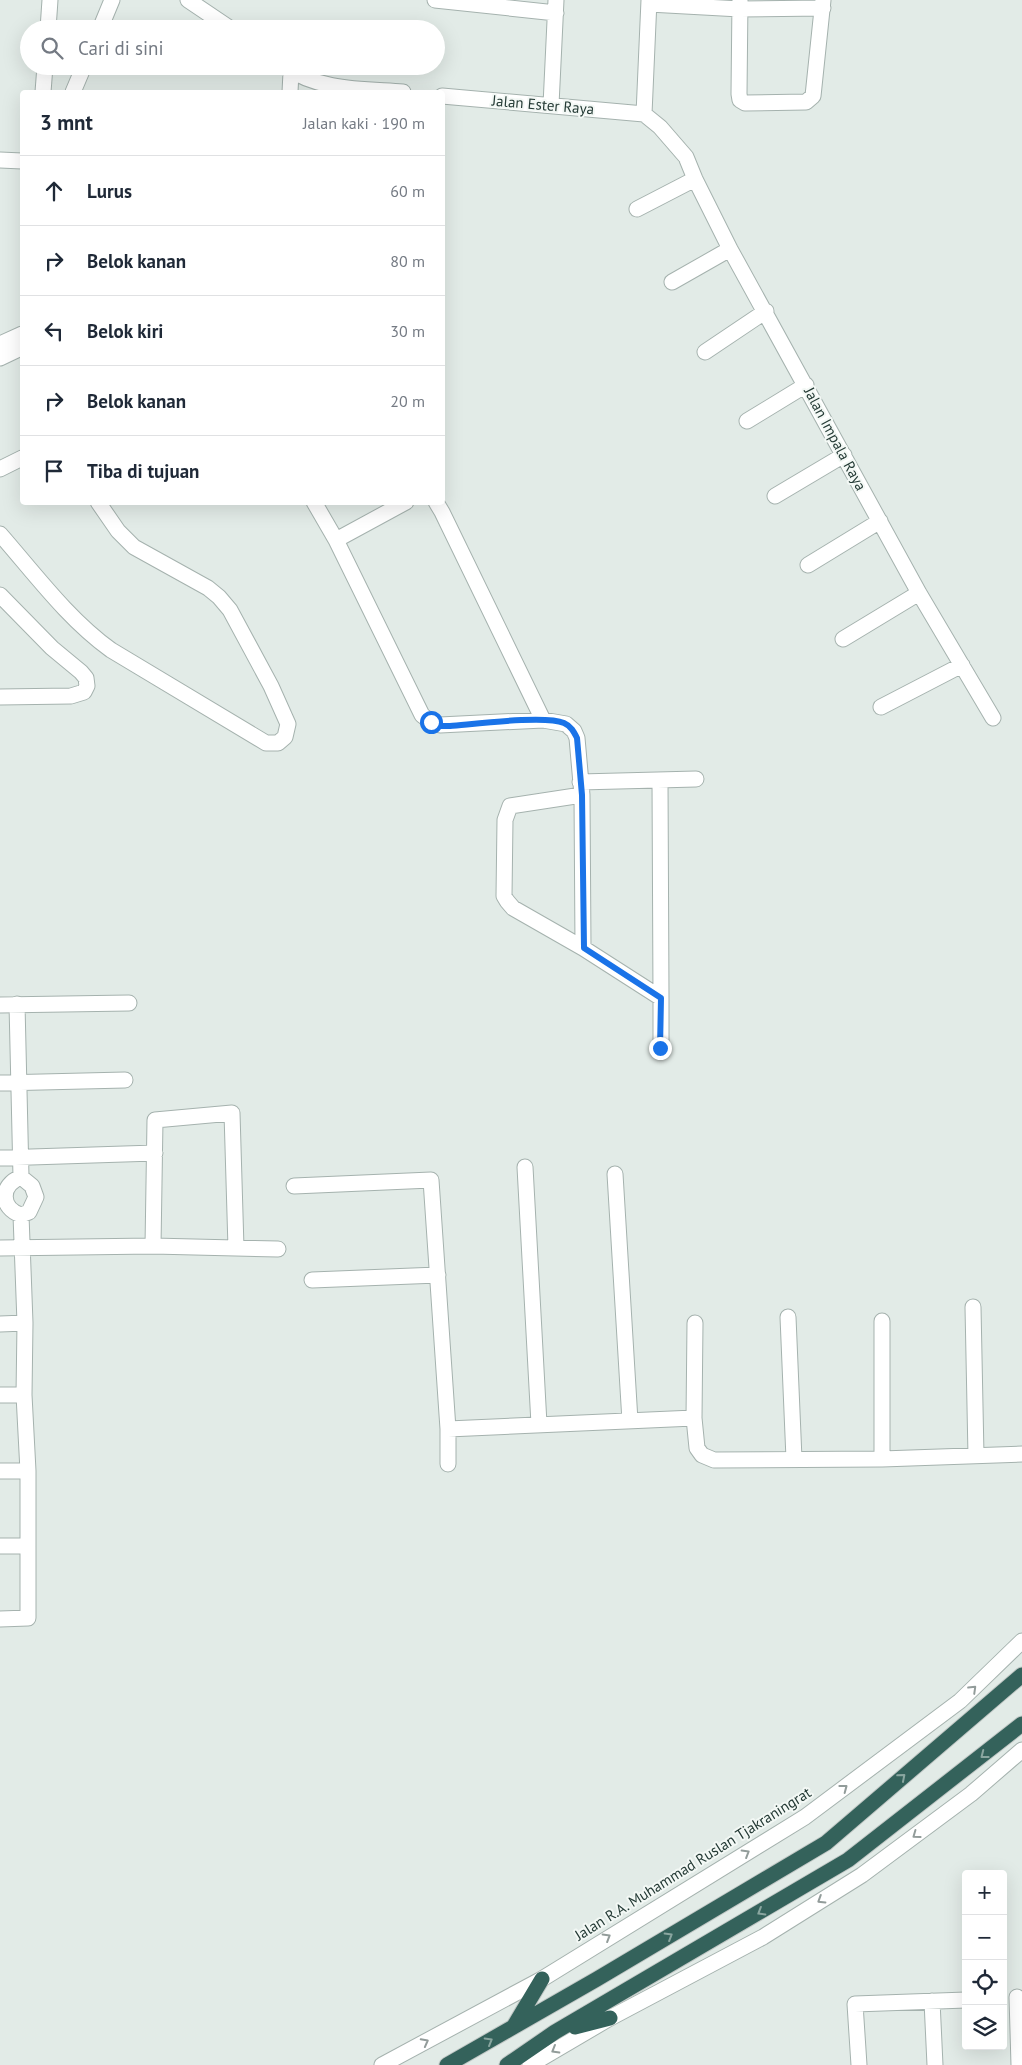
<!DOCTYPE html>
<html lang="id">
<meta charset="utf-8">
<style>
:root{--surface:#fff;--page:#f2f2f3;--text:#1f2937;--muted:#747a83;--line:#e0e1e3}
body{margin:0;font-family:"PT Sans",sans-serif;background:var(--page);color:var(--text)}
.controls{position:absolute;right:15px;bottom:15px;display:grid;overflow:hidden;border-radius:5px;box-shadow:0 5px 20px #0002}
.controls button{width:45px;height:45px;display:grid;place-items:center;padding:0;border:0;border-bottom:1px solid var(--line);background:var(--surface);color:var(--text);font:25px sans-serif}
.stop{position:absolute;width:15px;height:15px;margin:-11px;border:4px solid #1a73e8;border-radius:50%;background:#fff}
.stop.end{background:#1a73e8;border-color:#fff;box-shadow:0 1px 5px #0008}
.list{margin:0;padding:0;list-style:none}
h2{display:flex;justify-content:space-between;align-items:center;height:65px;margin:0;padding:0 20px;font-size:21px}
h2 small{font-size:16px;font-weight:400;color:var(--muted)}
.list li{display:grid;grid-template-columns:32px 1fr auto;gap:15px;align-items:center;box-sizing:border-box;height:70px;padding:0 20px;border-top:1px solid var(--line)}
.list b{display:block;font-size:19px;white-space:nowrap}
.list em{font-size:16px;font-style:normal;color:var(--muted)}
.icon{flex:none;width:28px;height:28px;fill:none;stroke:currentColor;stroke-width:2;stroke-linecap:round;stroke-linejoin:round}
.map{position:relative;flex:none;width:1022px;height:2065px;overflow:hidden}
.search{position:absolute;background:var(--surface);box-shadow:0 5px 20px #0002;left:20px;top:20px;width:425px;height:55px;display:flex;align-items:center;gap:12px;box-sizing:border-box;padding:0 18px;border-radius:28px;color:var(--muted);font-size:19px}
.panel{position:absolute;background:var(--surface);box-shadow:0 5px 20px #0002;left:20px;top:90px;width:425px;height:415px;border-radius:5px}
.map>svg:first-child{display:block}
</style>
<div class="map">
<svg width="1022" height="2065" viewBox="0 0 1022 2065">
<rect width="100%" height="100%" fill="#e2ebe7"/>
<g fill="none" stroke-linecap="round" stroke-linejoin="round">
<g stroke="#a5b2ae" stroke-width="17">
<path id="minor" d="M 188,0 L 231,29
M 435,0 L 556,13
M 649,0 L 644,114 L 660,127 L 686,157 L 695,179 L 730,249 L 919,593 L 993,718
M 740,0 L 739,94 L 740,100 L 745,103 L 806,102 L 813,96 L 823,0
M 649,4 L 740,9 L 823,8
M 48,29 L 50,0
M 100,29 L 112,0
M 284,66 C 319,91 362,89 403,92
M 43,92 L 45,66
M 73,92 L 84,66
M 290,92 L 291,72
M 442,96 L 644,114
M 551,105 L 556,0
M 0,160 L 22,161
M 637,209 L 695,179
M 672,282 L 730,249
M 0,344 L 22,334
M 705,352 L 766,311
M 0,358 L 21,348 L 22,345
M 747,421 L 806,385
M 0,469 L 22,458
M 775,496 L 844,455
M 314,502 L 336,540 L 422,715 L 431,722 L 440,725 L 543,720 L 566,724 L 574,731 L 577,738 L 582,795 L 583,948
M 436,502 L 442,512 L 543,720
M 0,534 C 35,574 68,619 111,650 L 266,743 L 278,743 L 285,737 L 288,724 L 271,686 L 230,610 L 219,597 L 208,588 L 134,547 L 118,531 L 98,502
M 336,540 L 406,502
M 808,565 L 880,521
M 0,595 L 52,648 L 81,672 L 86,678 L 87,686 L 84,692 L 71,696 L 0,697
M 843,639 L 919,593
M 881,707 L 962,665
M 580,782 L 696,779
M 582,795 L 510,806 L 505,820 L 504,896 L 507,901 L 513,908 L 583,948 L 661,998 L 660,780
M 0,1005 L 129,1003
M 661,1048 L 661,998
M 0,1083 L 125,1080
M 0,1158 L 155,1153
M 525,1167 L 539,1424
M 615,1174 L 630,1421
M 21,1177 C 0,1185 0,1208 21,1215
M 294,1186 L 431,1180 L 448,1429 L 694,1418 L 697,1448 L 702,1455 L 714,1460 L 882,1459 L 1022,1454
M 153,1246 L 155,1120 L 232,1113 L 236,1248
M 0,1248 L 153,1246 L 278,1249
M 312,1280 L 438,1275
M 973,1307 L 976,1456
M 788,1317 L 794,1459
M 882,1321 L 882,1459
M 0,1324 L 25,1323
M 0,1395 L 24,1395
M 694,1418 L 695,1323
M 448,1464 L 448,1429
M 0,1471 L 28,1471
M 0,1546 L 28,1546
M 0,1619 L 28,1618 L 28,1471 L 24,1395 L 25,1323 L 21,1215 L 29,1212 L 36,1197 L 32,1186 L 21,1177 L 17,1004
M 1017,1997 L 1019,2065
M 932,2001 L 935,2065
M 382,2065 L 542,1979 L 805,1817 L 960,1701 L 1022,1641
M 530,2065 L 610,2018 L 763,1937 L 862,1875 L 971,1794 L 1022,1750
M 859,2065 L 855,2004 L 966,2000"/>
</g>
<g stroke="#c2c8c6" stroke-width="17">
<path id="highway" d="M 514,2026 L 542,1979
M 575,2027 L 610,2018
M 447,2065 L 597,1979 L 826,1843 L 1022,1675
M 507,2065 L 555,2032 L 848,1860 L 1022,1724"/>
</g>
<use href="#minor" stroke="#fff" stroke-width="15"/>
<use href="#highway" stroke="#34625b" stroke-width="15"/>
</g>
<defs><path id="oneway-chevron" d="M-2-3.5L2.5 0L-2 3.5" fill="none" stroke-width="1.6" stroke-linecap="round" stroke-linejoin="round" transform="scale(1.25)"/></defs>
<g stroke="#929c9a">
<use href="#oneway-chevron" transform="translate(973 1689) rotate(-44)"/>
<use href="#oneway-chevron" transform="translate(844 1788) rotate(-37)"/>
<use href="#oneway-chevron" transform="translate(916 1835) rotate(144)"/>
<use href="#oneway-chevron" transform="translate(746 1853) rotate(-31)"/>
<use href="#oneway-chevron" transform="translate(821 1900) rotate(148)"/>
<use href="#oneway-chevron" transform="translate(607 1937) rotate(-31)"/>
<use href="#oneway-chevron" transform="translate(425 2042) rotate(-28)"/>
<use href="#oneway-chevron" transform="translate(555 2050) rotate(150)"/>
</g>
<g stroke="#8aa6a0">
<use href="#oneway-chevron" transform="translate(984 1755) rotate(142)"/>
<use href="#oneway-chevron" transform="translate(902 1777) rotate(-41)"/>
<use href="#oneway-chevron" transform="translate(761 1912) rotate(149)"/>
<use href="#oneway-chevron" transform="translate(669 1936) rotate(-31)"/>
<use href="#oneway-chevron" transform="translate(489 2041) rotate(-30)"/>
</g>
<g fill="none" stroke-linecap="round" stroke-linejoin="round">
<path stroke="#1a73e8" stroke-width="6" d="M 431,722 L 440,726 L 450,726 C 475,724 545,715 564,723 C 571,726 574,732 577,738 L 582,795 L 584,948 L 661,998 L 660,1048"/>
</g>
<g text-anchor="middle" stroke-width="4" stroke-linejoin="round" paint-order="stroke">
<g font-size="15" fill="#243a35" stroke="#f3f8f5">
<text transform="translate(543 105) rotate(5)" y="5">Jalan Ester Raya</text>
<text transform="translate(835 439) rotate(62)" y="5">Jalan Impala Raya</text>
<text transform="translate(693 1864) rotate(-32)" y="5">Jalan R.A. Muhammad Ruslan Tjakraningrat</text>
</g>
</g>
</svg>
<div class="controls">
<button>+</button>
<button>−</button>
<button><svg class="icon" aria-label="locate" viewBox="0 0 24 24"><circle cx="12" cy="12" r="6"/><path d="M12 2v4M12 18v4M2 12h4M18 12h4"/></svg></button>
<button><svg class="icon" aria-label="layers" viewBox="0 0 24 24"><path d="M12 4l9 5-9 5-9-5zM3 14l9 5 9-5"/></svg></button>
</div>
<div class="stop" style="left:431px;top:722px"></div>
<div class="stop end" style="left:660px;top:1048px"></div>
<div class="search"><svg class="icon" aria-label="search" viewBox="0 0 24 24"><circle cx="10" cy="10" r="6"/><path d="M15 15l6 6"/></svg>Cari di sini</div>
<section class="panel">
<h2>3 mnt<small>Jalan kaki · 190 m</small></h2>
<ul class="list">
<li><svg class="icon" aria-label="ahead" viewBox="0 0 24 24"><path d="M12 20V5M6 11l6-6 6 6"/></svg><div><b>Lurus</b></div><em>60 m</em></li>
<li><svg class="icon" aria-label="right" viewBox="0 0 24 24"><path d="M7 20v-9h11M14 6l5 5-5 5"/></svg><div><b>Belok kanan</b></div><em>80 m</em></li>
<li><svg class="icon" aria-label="left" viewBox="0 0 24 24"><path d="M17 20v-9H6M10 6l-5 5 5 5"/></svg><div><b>Belok kiri</b></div><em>30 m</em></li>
<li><svg class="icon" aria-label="right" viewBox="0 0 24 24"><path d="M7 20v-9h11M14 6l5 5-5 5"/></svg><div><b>Belok kanan</b></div><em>20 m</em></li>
<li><svg class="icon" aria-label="arrive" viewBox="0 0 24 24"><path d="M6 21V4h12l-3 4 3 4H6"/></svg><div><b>Tiba di tujuan</b></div></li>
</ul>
</section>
</div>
